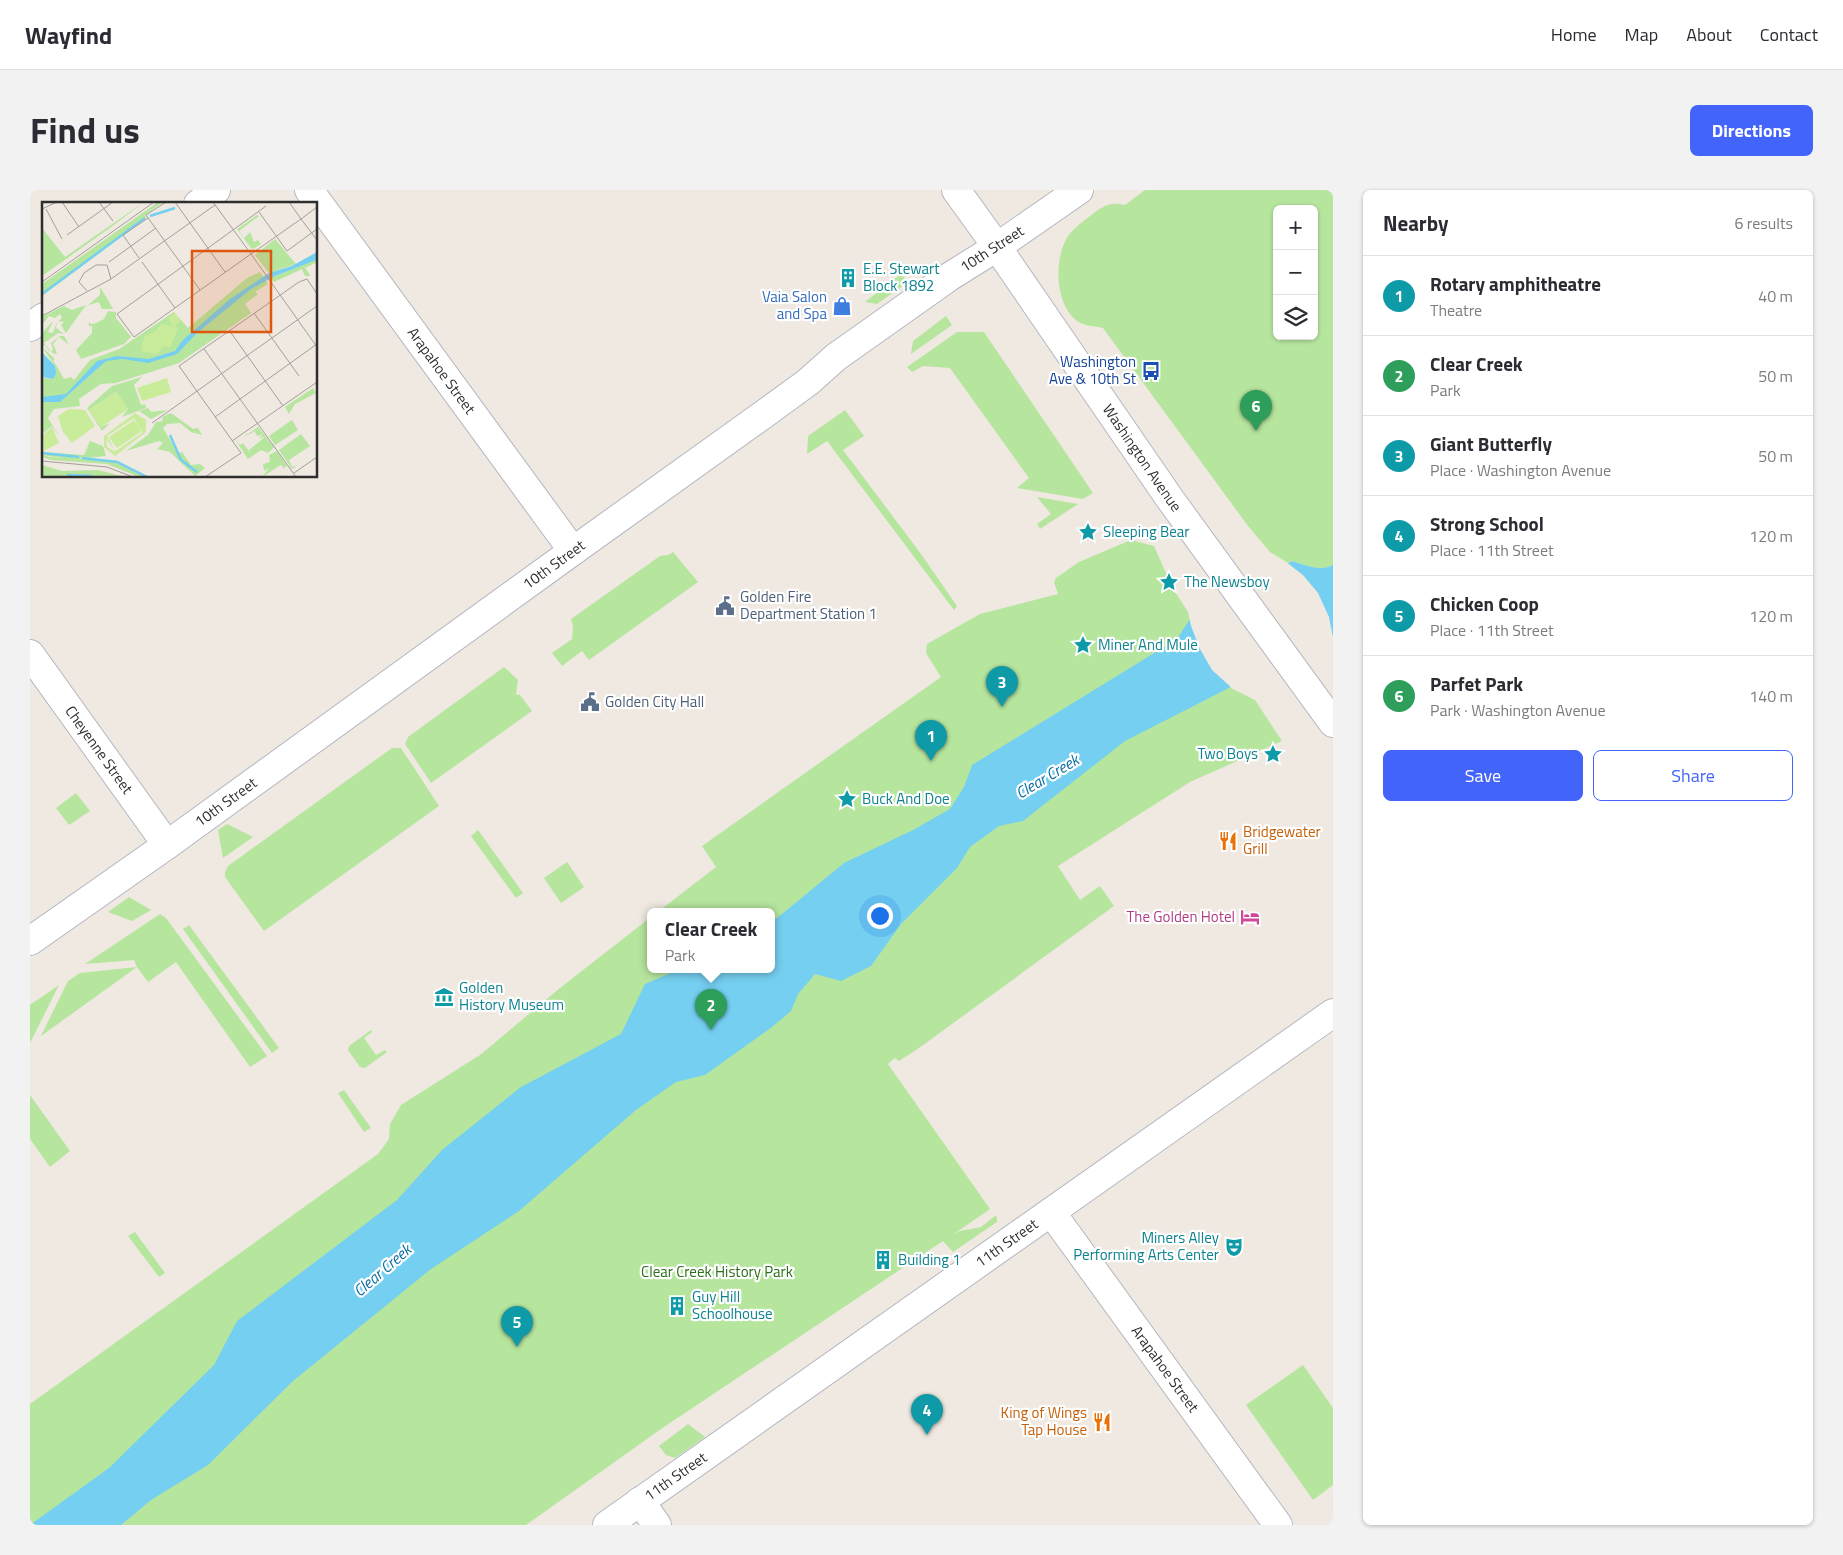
<!DOCTYPE html>
<meta charset="utf-8">
<style>
:root{--surface:#fff;--page:#f2f2f3;--text:#2b2b33;--muted:#7c7c81;--line:#e1e1e2;--accent:#4264fb}
body{margin:0;font-family:"Titillium Web",sans-serif;background:var(--page);color:var(--text)}
.controls{position:absolute;right:15px;top:15px;display:grid;overflow:hidden;border-radius:8px;box-shadow:0 1px 4px #0004}
.controls button{width:45px;height:45px;display:grid;place-items:center;padding:0;border:0;border-bottom:1px solid var(--line);background:var(--surface);color:var(--text);font:25px sans-serif}
.you{position:absolute;left:849px;top:725px;width:18px;height:18px;margin:-12px;border:4px solid #fff;border-radius:50%;background:#1a73e8;box-shadow:0 0 0 8px #1a73e833}
.badge{display:grid;place-items:center;width:32px;height:32px;border-radius:50%;background:var(--accent);color:#fff;font-size:16px;font-weight:700}
.pin{position:absolute;translate:-50% -41px;filter:drop-shadow(0 1px 2px #0008)}
.pin::after{content:'';position:absolute;top:26px;width:18px;height:15px;background:inherit;clip-path:polygon(0 0,100% 0,50% 100%)}
.popup{position:absolute;left:617px;top:718px;width:128px;height:65px;box-sizing:border-box;display:grid;place-content:center;border-radius:8px;background:var(--surface);filter:drop-shadow(0 1px 4px #0005);font-size:16px;white-space:nowrap;color:var(--muted)}
.popup b{font-size:19px;color:var(--text)}
.popup::after{content:'';position:absolute;left:50%;top:100%;margin-left:-10px;border:10px solid transparent;border-top-color:var(--surface)}
.list{margin:0;padding:0;list-style:none}
h2{display:flex;justify-content:space-between;align-items:center;height:65px;margin:0;padding:0 20px;font-size:21px}
h2 small{font-size:16px;font-weight:400;color:var(--muted)}
.list li{display:grid;grid-template-columns:32px 1fr auto;gap:15px;align-items:center;box-sizing:border-box;height:80px;padding:0 20px;border-top:1px solid var(--line)}
.list b{display:block;font-size:19px;white-space:nowrap}
.list p{margin:0;font-size:16px;white-space:nowrap;color:var(--muted)}
.list em{font-size:16px;font-style:normal;color:var(--muted)}
.actions{display:flex;gap:10px;padding:15px 20px}
.actions a{flex:1;padding:11px 0;border:1px solid var(--accent);border-radius:8px;text-align:center;font-size:18px;color:var(--accent)}
.actions .main{background:var(--accent);color:#fff}
.icon{flex:none;width:28px;height:28px;fill:none;stroke:currentColor;stroke-width:2;stroke-linecap:round;stroke-linejoin:round}
.map{position:relative;flex:none;width:1303px;height:1335px;overflow:hidden;border-radius:8px}
header{display:flex;align-items:center;gap:30px;box-sizing:border-box;height:70px;padding:0 25px;background:var(--surface);border-bottom:1px solid var(--line)}
header strong{font-size:24px}
nav{display:flex;gap:28px;margin-inline-start:auto;font-size:18px}
.intro{display:flex;align-items:center;justify-content:space-between;box-sizing:border-box;height:120px;padding:0 30px}
h1{margin:0;font-size:35px}
.button{padding:12px 22px;border-radius:8px;background:var(--accent);color:#fff;font-size:18px;font-weight:700}
main{display:flex;gap:30px;padding:0 30px}
aside{flex:1;background:var(--surface);border-radius:8px;box-shadow:0 1px 4px #0004}
.map>svg:first-child{display:block}
</style>
<header>
<strong>Wayfind</strong>
<nav><a>Home</a><a>Map</a><a>About</a><a>Contact</a></nav>
</header>
<div class="intro"><h1>Find us</h1><a class="button">Directions</a></div>
<main>
<div class="map">
<svg width="1303" height="1335" viewBox="0 0 1303 1335">
<rect width="100%" height="100%" fill="#efe9e1"/>
<path fill="#b6e59e" fill-rule="evenodd" d="M 1115,0 L 1303,0 L 1303,375 C 1291,382 1275,375 1262,371 L 1258,373 L 1240,362 L 1218,336 L 1073,138 C 1065,136 1054,136 1047,131 C 1024,114 1024,68 1038,46 C 1044,38 1052,32 1060,26 C 1072,17 1079,11 1095,15 ZM 1247,19 L 1284,19 L 1284,146 L 1247,146 Z
M 871,84 L 878,92 L 847,114 L 835,112 Z
M 916,126 L 922,135 L 881,164 L 883,151 Z
M 927,142 L 954,142 L 1063,303 L 1053,309 L 987,298 L 999,288 L 920,178 L 893,176 L 882,182 L 877,177 Z
M 815,220 L 834,246 L 813,260 L 891,364 L 927,416 L 924,420 L 797,251 L 777,264 L 778,246 Z
M 1007,307 L 1048,314 L 1010,339 L 1007,334 L 1021,324 Z
M 1101,350 L 1124,356 L 1142,397 L 1158,422 L 1161,436 L 1201,498 L 1225,510 L 1252,551 L 1160,592 L 1028,676 L 1050,710 L 1070,696 L 1084,716 L 889,858 L 869,871 L 865,868 L 858,874 L 960,1019 L 921,1046 L 930,1041 L 951,1037 L 965,1026 L 967,1027 L 967,1032 L 923,1062 L 913,1051 L 631,1239 L 496,1335 L 0,1335 L 0,1214 L 348,964 L 359,949 L 360,934 L 371,915 L 450,865 L 530,798 L 621,727 L 621,779 L 741,779 L 741,721 L 629,721 L 686,677 L 672,656 L 911,487 L 896,463 L 897,454 L 950,424 L 1028,404 L 1024,392 L 1026,388 L 1049,372 Z
M 643,362 L 668,392 L 559,470 L 552,461 L 532,476 L 522,463 L 542,449 L 543,437 L 541,429 L 630,366 L 638,365 Z
M 474,477 L 488,490 L 486,504 L 490,505 L 502,521 L 401,593 L 375,554 L 378,547 Z
M 362,558 L 371,558 L 409,616 L 234,741 L 195,687 L 195,682 L 198,676 Z
M 46,603 L 60,621 L 39,635 L 26,618 Z
M 197,634 L 223,647 L 193,668 L 188,640 Z
M 448,640 L 493,703 L 486,708 L 441,646 Z
M 537,672 L 554,697 L 531,713 L 514,688 Z
M 99,707 L 121,720 L 102,731 L 78,722 Z
M 130,724 L 136,728 L 237,866 L 220,877 L 146,772 L 118,792 L 107,777 L 11,846 L 38,791 L 50,783 L 107,777 L 104,770 L 55,774 Z
M 159,735 L 249,858 L 242,863 L 153,739 Z
M 29,795 L 0,853 L 0,815 Z
M 341,840 L 342,842 L 334,848 L 346,865 L 355,860 L 357,862 L 335,878 L 330,877 L 318,860 L 319,856 Z
M 314,900 L 341,938 L 334,942 L 308,903 Z
M 0,905 L 40,961 L 20,977 L 0,949 Z
M 105,1042 L 135,1083 L 129,1087 L 98,1046 Z
M 1273,1175 L 1303,1218 L 1303,1295 L 1283,1310 L 1216,1215 Z
M 658,1234 L 675,1247 L 645,1268 L 636,1265 L 629,1256 Z"/>
<path fill="#75cff0" d="M 1262,371 C 1275,375 1291,382 1303,375 L 1303,445 L 1095,551 L 993,631 L 969,636 L 940,657 L 927,678 L 871,734 L 841,776 L 811,791 L 785,784 L 768,804 L 761,821 L 742,837 L 675,885 L 646,892 L 606,920 L 489,1021 L 401,1079 L 263,1191 L 178,1275 L 121,1310 L 91,1335 L 0,1335 L 79,1278 L 184,1175 L 207,1131 L 367,1010 L 412,960 L 491,897 L 591,844 L 615,794 L 650,779 L 741,779 L 741,733 L 814,673 L 883,640 L 920,619 L 934,597 L 942,575 L 1147,449 L 1160,429 Z"/>
<path fill="#efe9e1" d="M 1256,372 L 1273,385 L 1288,403 L 1299,427 L 1303,448 L 1203,499 L 1182,480 L 1170,459 L 1161,436 L 1159,426 Z"/>
<g fill="none" stroke-linecap="round" stroke-linejoin="round">
<g stroke="#b4b7c1" stroke-width="30">
<g id="minor">
<path id="s1" d="M 279,0 L 543,361"/>
<path d="M 168,14 L 186,0"/>
<path d="M 0,137 L 14,127"/>
<path id="s2" d="M 0,464 L 137,655"/>
<path id="s3" d="M 0,751 L 137,655 L 543,361 L 730,227 L 778,192 L 806,167 L 919,87 L 967,57"/>
<path id="s4" d="M 1021,1022 L 1248,1335"/>
<path d="M 610,1311 L 627,1335"/>
<path id="s5" d="M 577,1335 L 1303,823"/>
</g>
</g>
<g stroke="#b4b7c1" stroke-width="30">
<g id="tertiary">
<path id="s6" d="M 967,57 L 1140,309 L 1303,533"/>
</g>
</g>
<g stroke="#b4b7c1" stroke-width="30">
<path id="secondary" d="M 926,0 L 967,57 L 1049,0"/>
</g>
<use href="#minor" stroke="#fff" stroke-width="28"/>
<use href="#tertiary" stroke="#fff" stroke-width="28"/>
<use href="#secondary" stroke="#fff" stroke-width="28"/>
</g>
<defs>
<g id="building-bare" transform="scale(1.5)"><path d="M-4-6H4V6H1V3H-1V6H-4ZM-2.5-4.3h1.7v1.8h-1.7ZM.8-4.3h1.7v1.8H.8ZM-2.5-1h1.7V.8h-1.7ZM.8-1h1.7V.8H.8Z" fill="#0f9aa8" stroke="#fff" stroke-width="2.5" paint-order="stroke"/></g>
<g id="shop-bare" transform="scale(1.5)"><path d="M-5-2.5h2.3a2.7 3.5 0 0 1 5.4 0H5L5.5 6h-11ZM-1.5-2.5h3a1.5 2.3 0 0 0-3 0Z" fill="#3f7fe0" stroke="#fff" stroke-width="2.5" paint-order="stroke"/></g>
<g id="bus-bare" transform="scale(1.5)"><path d="M-5-6H5V4H4V6H2V4H-2V6H-4V4H-5ZM-3.5-4V0h7V-4ZM-3.5 1.2v1.5H-2V1.2ZM2 1.2v1.5H3.5V1.2Z" fill="#1a4fb4" stroke="#fff" stroke-width="2.5" paint-order="stroke"/></g>
<g id="sight-bare" transform="scale(1.5)"><path d="M0-6L1.8-2.2L6-1.7L2.9 1.2L3.7 5.4L0 3.3L-3.7 5.4L-2.9 1.2L-6-1.7L-1.8-2.2Z" fill="#0f9aa8" stroke="#fff" stroke-width="2.5" paint-order="stroke"/></g>
<g id="civic-bare" transform="scale(1.5)"><path d="M-.6-6.5H3V-4.5H.6V-3L4-1V1h2V6H-6V1h2V-1L-.6-3ZM-1.2 2.5V6h2.4V2.5Z" fill="#5c6f8a" stroke="#fff" stroke-width="2.5" paint-order="stroke"/></g>
<g id="restaurant-bare" transform="scale(1.5)"><path d="M-5-6h1v4h1v-4h1v4h1v-4h1v5L-1.5 .5V6h-2V.5L-5-1ZM5-6V6H3V1.5H1.5Q1.5-4 5-6Z" fill="#e8710a" stroke="#fff" stroke-width="2.5" paint-order="stroke"/></g>
<g id="hotel-bare" transform="scale(1.5)"><path d="M-6-4.5h1.5V1H6V5H4.5V3h-9V5H-6ZM-4 0a1.8 1.8 0 1 1 3.6 0ZM.5 0V-2.5h3Q6-2.5 6 0Z" fill="#d1479c" stroke="#fff" stroke-width="2.5" paint-order="stroke"/></g>
<g id="museum-bare" transform="scale(1.5)"><path d="M0-6L6-3V-2H-6V-3ZM-5-1h2V3h-2ZM-1-1h2V3h-2ZM3-1h2V3H3ZM-6 4H6V6H-6Z" fill="#0f9aa8" stroke="#fff" stroke-width="2.5" paint-order="stroke"/></g>
<g id="theatre-bare" transform="scale(1.5)"><path d="M-5-5.5Q0-4 5-5.5V0Q5 5 0 6Q-5 5-5 0ZM-3.3-2.5H-1v1.5H-3.3ZM1-2.5H3.3v1.5H1ZM-2.8 1Q0 5.5 2.8 1Z" fill="#0f9aa8" stroke="#fff" stroke-width="2.5" paint-order="stroke"/></g>
</defs>
<g fill-rule="evenodd">
<use href="#building-bare" x="818" y="88"/>
<use href="#shop-bare" x="812" y="116"/>
<use href="#bus-bare" x="1121" y="181"/>
<use href="#sight-bare" x="1058" y="342"/>
<use href="#sight-bare" x="1139" y="392"/>
<use href="#civic-bare" x="695" y="416"/>
<use href="#sight-bare" x="1053" y="455"/>
<use href="#civic-bare" x="560" y="512"/>
<use href="#sight-bare" x="1243" y="564"/>
<use href="#sight-bare" x="817" y="609"/>
<use href="#restaurant-bare" x="1198" y="651"/>
<use href="#hotel-bare" x="1220" y="727"/>
<use href="#museum-bare" x="414" y="807"/>
<use href="#theatre-bare" x="1204" y="1057"/>
<use href="#building-bare" x="853" y="1070"/>
<use href="#building-bare" x="647" y="1116"/>
<use href="#restaurant-bare" x="1072" y="1232"/>
</g>
<g text-anchor="middle" stroke-width="4.5" stroke-linejoin="round" paint-order="stroke">
<g font-size="15" fill="#2e2e2e" stroke="#fff">
<text transform="translate(962 59) rotate(-33)" y="5">10th Street</text>
<text dy="5" stroke="none"><textPath href="#s1" startOffset="224">Arapahoe Street</textPath></text>
<text dy="5" stroke="none"><textPath href="#s6" startOffset="256">Washington Avenue</textPath></text>
<text dy="5" stroke="none"><textPath href="#s3" startOffset="645">10th Street</textPath></text>
<text dy="5" stroke="none"><textPath href="#s2" startOffset="118">Cheyenne Street</textPath></text>
<text dy="5" stroke="none"><textPath href="#s3" startOffset="240">10th Street</textPath></text>
<text dy="5" stroke="none"><textPath href="#s5" startOffset="489">11th Street</textPath></text>
<text dy="5" stroke="none"><textPath href="#s4" startOffset="194">Arapahoe Street</textPath></text>
<text dy="5" stroke="none"><textPath href="#s5" startOffset="84">11th Street</textPath></text>
</g>
<g font-size="15" fill="#0d838f" stroke="#fff" text-anchor="start">
<text x="833" y="84">E.E. Stewart<tspan x="833" dy="17">Block 1892</tspan></text>
<text x="1073" y="347">Sleeping Bear</text>
<text x="1154" y="397">The Newsboy</text>
<text x="1068" y="460">Miner And Mule</text>
<text x="1228" y="569" text-anchor="end">Two Boys</text>
<text x="832" y="614">Buck And Doe</text>
<text x="429" y="803">Golden<tspan x="429" dy="17">History Museum</tspan></text>
<text x="1189" y="1053" text-anchor="end">Miners Alley<tspan x="1189" dy="17">Performing Arts Center</tspan></text>
<text x="868" y="1075">Building 1</text>
<text x="662" y="1112">Guy Hill<tspan x="662" dy="17">Schoolhouse</tspan></text>
</g>
<g font-size="15" fill="#366cbe" stroke="#fff" text-anchor="end">
<text x="797" y="112">Vaia Salon<tspan x="797" dy="17">and Spa</tspan></text>
</g>
<g font-size="15" fill="#164399" stroke="#fff" text-anchor="end">
<text x="1106" y="177">Washington<tspan x="1106" dy="17">Ave &amp; 10th St</tspan></text>
</g>
<g font-size="15" fill="#4e5e75" stroke="#fff" text-anchor="start">
<text x="710" y="412">Golden Fire<tspan x="710" dy="17">Department Station 1</tspan></text>
<text x="575" y="517">Golden City Hall</text>
</g>
<g font-size="15" fill="#c56008" stroke="#fff" text-anchor="start">
<text x="1213" y="647">Bridgewater<tspan x="1213" dy="17">Grill</tspan></text>
<text x="1057" y="1228" text-anchor="end">King of Wings<tspan x="1057" dy="17">Tap House</tspan></text>
</g>
<g font-size="15" fill="#b23c85" stroke="#fff" text-anchor="end">
<text x="1205" y="732">The Golden Hotel</text>
</g>
<g font-size="15" fill="#2c6e1b" stroke="#fff">
<text x="687" y="1087">Clear Creek History Park</text>
</g>
<g font-size="16" font-style="italic" fill="#0d6fa3" stroke="#fff">
<text transform="translate(1017 586) rotate(-31)" y="6">Clear Creek</text>
<text transform="translate(352 1080) rotate(-41)" y="6">Clear Creek</text>
</g>
</g>
<g transform="translate(12 12)">
<rect width="275" height="275" fill="#efe9e1"/>
<path d="M 102,0 L 72,23 L 0,74 L 0,26 L 23,55 ZM 116,0 L 121,0 L 103,13 L 104,16 L 0,94 L 0,82 ZM 215,13 L 217,14 L 197,29 L 202,36 L 208,30 L 212,40 L 216,38 L 219,42 L 211,47 L 209,46 L 195,27 ZM 233,37 L 254,62 L 227,71 L 213,53 ZM 275,57 L 275,64 L 273,61 L 263,66 L 269,74 L 263,74 L 260,67 L 232,80 L 229,76 ZM 218,70 L 226,82 L 213,90 L 216,92 L 203,102 L 209,111 L 137,161 L 74,181 L 59,182 L 37,197 L 38,204 L 12,207 L 6,216 L 19,237 L 10,224 L 0,232 L 0,176 L 11,177 L 13,164 L 0,145 L 13,157 L 11,158 L 22,177 L 29,175 L 32,178 L 48,158 L 77,147 L 132,110 L 146,126 L 205,76 ZM 58,85 L 66,98 L 71,107 L 60,107 L 57,100 L 46,103 L 58,93 ZM 44,103 L 24,131 L 19,123 L 22,120 L 16,119 L 20,116 L 18,112 L 13,116 L 7,114 L 0,123 L 0,115 L 22,104 L 30,108 ZM 66,109 L 74,110 L 74,116 L 89,135 L 82,142 L 39,157 L 34,148 L 50,131 L 50,123 L 48,125 L 46,121 L 52,122 L 62,117 ZM 11,119 L 6,130 L 11,131 L 15,120 L 14,126 L 22,132 L 16,131 L 2,141 L 9,150 L 11,148 L 9,141 L 18,134 L 22,134 L 27,143 L 17,135 L 11,142 L 15,151 L 13,152 L 7,149 L 3,143 L 0,144 L 0,131 ZM 100,175 L 92,183 L 99,203 L 103,202 L 104,206 L 80,215 L 86,207 L 74,190 L 47,208 L 59,225 L 68,221 L 60,229 L 45,206 L 70,184 ZM 271,186 L 274,191 L 253,202 L 247,212 L 243,205 ZM 106,206 L 109,210 L 126,208 L 109,217 L 97,209 ZM 129,211 L 151,227 L 156,226 L 160,233 L 149,230 L 138,221 L 125,222 L 121,226 L 136,251 L 140,250 L 149,263 L 158,262 L 163,266 L 153,274 L 128,250 L 115,247 L 121,241 L 117,239 L 84,249 L 106,233 L 114,220 L 121,219 L 120,215 ZM 250,218 L 256,228 L 233,243 L 227,234 ZM 216,225 L 232,245 L 226,251 L 219,248 L 206,257 L 193,237 L 198,243 L 201,241 L 210,253 L 207,248 L 223,235 L 217,236 L 221,232 L 215,234 L 213,229 L 200,236 ZM 259,232 L 268,244 L 247,258 L 250,265 L 256,263 L 250,267 L 237,248 ZM 48,239 L 61,244 L 64,254 L 34,257 L 5,254 L 0,250 L 42,253 ZM 235,249 L 245,264 L 242,266 L 239,263 L 220,275 L 227,266 L 222,269 L 221,262 L 228,260 L 227,253 ZM 0,252 L 7,255 L 76,259 L 107,275 L 97,275 L 65,262 L 9,258 L 0,255 ZM 0,263 L 20,269 L 56,268 L 84,275 L 0,275 Z" fill="#b6e59e"/>
<path d="M 133,111 L 139,119 L 132,124 L 136,126 L 128,146 L 123,144 L 114,152 L 99,149 L 102,134 L 113,130 L 119,122 L 131,124 L 126,116 ZM 125,176 L 129,190 L 100,199 L 95,186 ZM 74,190 L 86,207 L 59,225 L 47,208 ZM 27,207 L 43,208 L 53,224 L 30,241 L 21,230 L 16,214 ZM 93,211 L 104,218 L 104,230 L 73,254 L 62,245 L 62,234 ZM 92,216 L 100,231 L 75,248 L 72,249 L 65,245 L 64,237 L 73,248 L 65,234 ZM 92,218 L 100,229 L 75,246 L 67,235 ZM 10,225 L 17,241 L 2,249 L 0,234 Z" fill="#c9ec9a" fill-rule="evenodd"/>
<path d="M 275,50 L 274,58 L 233,74 L 209,87 L 155,131 L 135,152 L 106,161 L 81,157 L 64,159 L 18,200 L 0,200 L 0,195 L 24,192 L 55,159 L 75,154 L 107,157 L 133,149 L 141,138 L 188,97 L 227,71 L 250,64 ZM 0,150 L 13,164 L 14,172 L 11,177 L 0,175 Z" fill="#75cff0"/>
<path fill="none" stroke="#75cff0" stroke-width="2.5" d="M 108,14 L 133,6M 0,92 L 103,16M 128,233 L 139,258 L 155,270M 0,251 L 37,255M 40,256 L 75,260 L 105,275M 25,273 L 50,274"/>
<path fill="none" stroke="#a29e99" stroke-width="1" d="M 20,0 L 37,25M 57,0 L 71,19M 124,0 L 104,13 L 158,88M 133,0 L 183,70M 171,0 L 209,52 L 259,17 L 275,38M 247,0 L 259,17 L 275,5M 224,4 L 75,112 L 92,135 L 209,52 L 275,145M 0,7 L 15,0M 4,7 L 20,37M 217,10 L 245,49 L 275,27M 25,33 L 71,0M 97,56 L 81,33 L 106,16M 67,60 L 114,26M 100,60 L 133,106M 0,80 L 112,0M 45,89 L 37,80 L 42,71 L 54,63 L 65,63 L 69,77M 212,111 L 257,174M 0,114 L 69,77 L 173,3M 187,128 L 241,204M 162,147 L 254,275M 173,215 L 275,142M 110,221 L 275,104M 190,239 L 275,180M 0,259 L 65,265 L 91,275M 252,271 L 275,255M 163,275 L 199,251 L 137,164 L 257,80 L 265,77 L 275,92"/>
<path fill="#df570e" fill-opacity="0.15" stroke="#df570e" stroke-width="2.5" d="M 150,49 L 229,49 L 229,130 L 150,130 Z"/>
<rect width="275" height="275" fill="none" stroke="#2e2e2e" stroke-width="2.5"/>
</g>
</svg>
<div class="controls">
<button>+</button>
<button>−</button>
<button><svg class="icon" aria-label="layers" viewBox="0 0 24 24"><path d="M12 4l9 5-9 5-9-5zM3 14l9 5 9-5"/></svg></button>
</div>
<div class="you"></div>
<div class="pin badge" style="left:901px;top:571px;background:#0f9aa8">1</div>
<div class="pin badge" style="left:681px;top:840px;background:#2e9e5b">2</div>
<div class="popup"><b>Clear Creek</b>Park</div>
<div class="pin badge" style="left:972px;top:517px;background:#0f9aa8">3</div>
<div class="pin badge" style="left:897px;top:1245px;background:#0f9aa8">4</div>
<div class="pin badge" style="left:487px;top:1157px;background:#0f9aa8">5</div>
<div class="pin badge" style="left:1226px;top:241px;background:#2e9e5b">6</div>
</div>
<aside>
<h2>Nearby<small>6 results</small></h2>
<ul class="list">
<li><span class="badge" style="background:#0f9aa8">1</span><div><b>Rotary amphitheatre</b><p>Theatre</p></div><em>40 m</em></li>
<li><span class="badge" style="background:#2e9e5b">2</span><div><b>Clear Creek</b><p>Park</p></div><em>50 m</em></li>
<li><span class="badge" style="background:#0f9aa8">3</span><div><b>Giant Butterfly</b><p>Place · Washington Avenue</p></div><em>50 m</em></li>
<li><span class="badge" style="background:#0f9aa8">4</span><div><b>Strong School</b><p>Place · 11th Street</p></div><em>120 m</em></li>
<li><span class="badge" style="background:#0f9aa8">5</span><div><b>Chicken Coop</b><p>Place · 11th Street</p></div><em>120 m</em></li>
<li><span class="badge" style="background:#2e9e5b">6</span><div><b>Parfet Park</b><p>Park · Washington Avenue</p></div><em>140 m</em></li>
</ul>
<div class="actions"><a class="main">Save</a><a>Share</a></div>
</aside>
</main>
